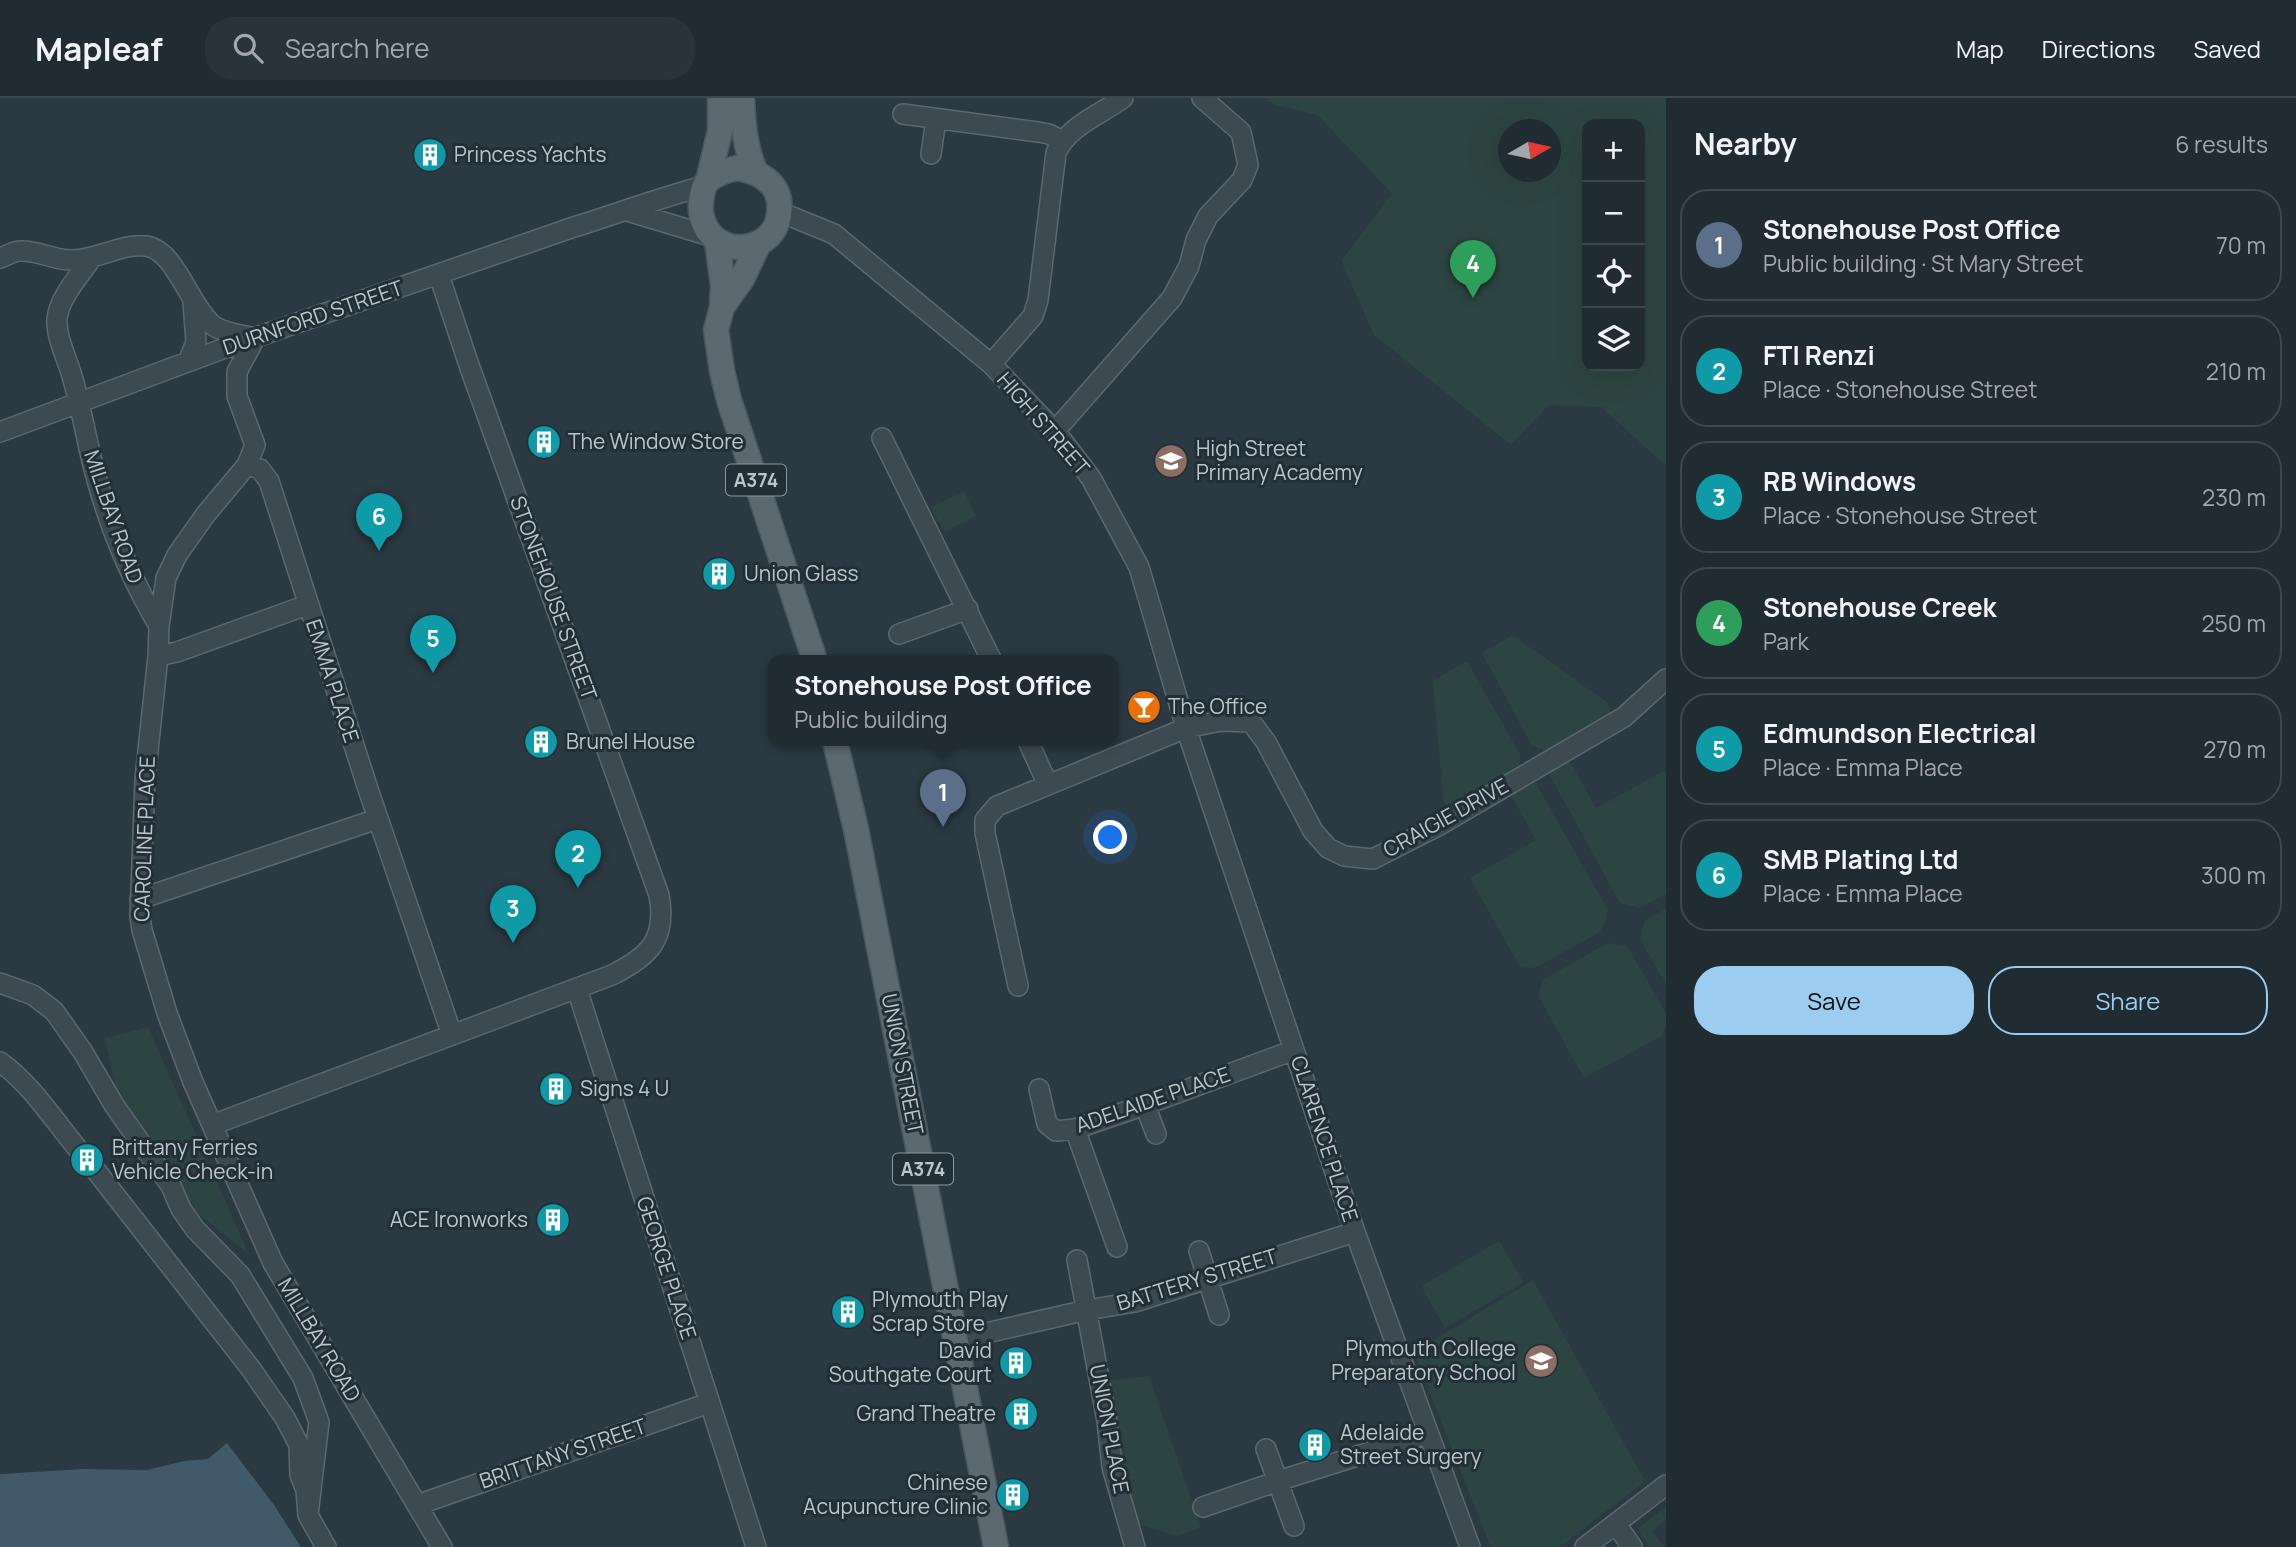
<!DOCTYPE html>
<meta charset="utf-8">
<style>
:root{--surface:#202b32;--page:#28333a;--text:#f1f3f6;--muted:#a2a7ac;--line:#3d474d;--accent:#9cccef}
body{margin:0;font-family:Manrope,sans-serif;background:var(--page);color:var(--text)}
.controls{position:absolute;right:21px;top:21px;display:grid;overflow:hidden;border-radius:14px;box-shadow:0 7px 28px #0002}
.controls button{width:63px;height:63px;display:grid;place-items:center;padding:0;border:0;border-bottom:2px solid var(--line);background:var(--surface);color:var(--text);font:35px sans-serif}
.compass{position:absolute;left:1498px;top:21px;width:63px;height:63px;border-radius:50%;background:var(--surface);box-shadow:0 7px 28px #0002;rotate:81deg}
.you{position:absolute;left:1111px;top:740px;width:24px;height:24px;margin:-18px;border:5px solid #fff;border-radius:50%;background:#1a73e8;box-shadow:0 0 0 10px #1a73e833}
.badge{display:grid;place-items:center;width:46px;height:46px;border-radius:50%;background:var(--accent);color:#fff;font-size:23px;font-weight:700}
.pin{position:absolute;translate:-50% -58px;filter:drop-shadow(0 2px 4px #0008)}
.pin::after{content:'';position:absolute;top:37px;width:24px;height:21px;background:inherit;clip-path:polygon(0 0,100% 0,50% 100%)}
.popup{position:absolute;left:768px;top:557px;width:350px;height:91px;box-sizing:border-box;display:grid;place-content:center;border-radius:14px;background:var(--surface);filter:drop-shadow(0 2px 5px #0005);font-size:23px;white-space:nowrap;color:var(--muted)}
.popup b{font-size:26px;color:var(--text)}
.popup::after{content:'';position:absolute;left:50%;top:100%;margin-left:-14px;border:14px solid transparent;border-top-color:var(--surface)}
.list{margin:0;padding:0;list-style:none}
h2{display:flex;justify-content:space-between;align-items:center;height:91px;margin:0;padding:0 28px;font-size:30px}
h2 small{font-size:23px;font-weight:400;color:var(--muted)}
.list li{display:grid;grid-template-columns:46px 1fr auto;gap:21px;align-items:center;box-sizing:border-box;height:112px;margin:0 14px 14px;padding:0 14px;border:2px solid var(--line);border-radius:28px}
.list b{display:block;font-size:26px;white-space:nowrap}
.list p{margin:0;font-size:23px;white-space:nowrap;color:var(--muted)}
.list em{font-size:23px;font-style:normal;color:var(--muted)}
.actions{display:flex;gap:14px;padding:21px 28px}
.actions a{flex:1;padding:16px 0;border:2px solid var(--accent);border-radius:28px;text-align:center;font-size:24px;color:var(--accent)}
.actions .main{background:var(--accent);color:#111}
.icon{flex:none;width:38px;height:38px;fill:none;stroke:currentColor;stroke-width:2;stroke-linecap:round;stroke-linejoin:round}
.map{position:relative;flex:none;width:1666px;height:1449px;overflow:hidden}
header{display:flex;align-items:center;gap:42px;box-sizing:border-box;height:98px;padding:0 35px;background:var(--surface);border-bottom:2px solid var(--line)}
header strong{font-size:33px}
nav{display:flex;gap:38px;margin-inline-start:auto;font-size:24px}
.search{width:490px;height:63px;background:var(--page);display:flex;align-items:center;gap:18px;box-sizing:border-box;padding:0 24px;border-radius:28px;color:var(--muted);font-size:26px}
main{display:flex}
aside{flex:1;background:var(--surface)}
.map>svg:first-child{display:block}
</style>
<header>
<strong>Mapleaf</strong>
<div class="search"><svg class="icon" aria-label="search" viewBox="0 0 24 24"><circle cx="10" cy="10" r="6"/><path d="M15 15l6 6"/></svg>Search here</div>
<nav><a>Map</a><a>Directions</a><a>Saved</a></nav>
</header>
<main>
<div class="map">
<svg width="1666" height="1449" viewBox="0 0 1666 1449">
<rect width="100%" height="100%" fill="#2a3942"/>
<path fill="#2d4542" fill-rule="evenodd" d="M 1266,0 L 1666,0 L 1666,368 L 1601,309 L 1549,307 L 1511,347 L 1374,237 L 1341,163 L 1392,96 L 1318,17 L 1275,7 ZM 1587,26 L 1640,26 L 1640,268 L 1587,268 ZM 1508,32 L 1550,32 L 1550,74 L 1508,74 Z
M 964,393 L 976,418 L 944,434 L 931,409 Z
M 1511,538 L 1517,540 L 1608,605 L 1611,615 L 1551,651 L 1544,652 L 1532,648 L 1482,555 Z
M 1463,565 L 1468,565 L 1520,656 C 1521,664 1519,669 1513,674 L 1446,709 L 1443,699 L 1433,585 L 1434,582 Z
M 1569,662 L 1596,710 L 1664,673 L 1666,677 L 1666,796 L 1640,810 L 1620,805 L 1548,674 Z
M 1534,682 L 1608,812 L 1602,833 L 1535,870 L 1520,869 L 1470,780 L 1536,742 L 1510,695 Z
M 1666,811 L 1666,887 L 1640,841 L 1645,822 Z
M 1608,845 L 1627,848 L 1666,915 L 1666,926 L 1662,938 L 1584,980 L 1539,899 L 1542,882 Z
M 148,929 L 249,1156 L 187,1107 L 166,1061 L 116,991 L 105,940 Z
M 1499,1143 L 1524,1184 L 1445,1230 L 1421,1188 Z
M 1533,1182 L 1645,1383 L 1560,1449 L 1493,1449 L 1489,1445 L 1414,1254 Z
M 1149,1278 L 1201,1429 L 1177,1438 L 1134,1425 L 1103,1283 Z
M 1666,1409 L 1666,1422 L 1652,1433 L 1664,1449 L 1649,1449 L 1638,1430 Z"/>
<path fill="#415a69" d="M 227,1345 L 274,1407 L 301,1449 L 0,1449 L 0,1376 L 83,1371 L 147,1372 L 184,1363 L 208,1361 Z"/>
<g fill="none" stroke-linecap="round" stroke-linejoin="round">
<path stroke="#404e57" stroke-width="19" stroke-dasharray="19 10" stroke-linecap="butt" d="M 77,1050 L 97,1074"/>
<g stroke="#5c686f" stroke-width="22">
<path id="minor" d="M 903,16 L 1038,34 L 1049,36 L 1062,43
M 931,56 L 936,21
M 627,113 L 710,138
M 780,114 L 834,136 L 991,266 L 1055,333 L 1091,380 L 1139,469 L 1186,630 L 1355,1134 L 1470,1449
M 0,160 C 6,158 14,153 20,153 C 38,152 55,163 73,162 C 97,162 122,145 146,148 C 176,152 190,210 214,228 C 224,235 243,237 255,240
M 91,161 C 79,178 59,200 57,221 C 56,240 67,260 72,278 C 81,308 86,340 94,371 C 108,426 130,479 159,528
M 255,240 L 237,274 L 237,298 L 255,347 L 247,367 L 206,416 L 177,457 L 166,480 L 159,528 L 158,558 L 145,681 L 140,819 L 142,832 L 167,915 L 193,984 L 273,1165 L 442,1449
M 188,264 L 196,244 L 193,204
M 991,266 L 1033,218 L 1038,202 L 1056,55 C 1068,28 1100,17 1123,0
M 1055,333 L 1172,200 L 1189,168 L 1196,142 L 1208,118 L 1242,82 L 1248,67 L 1241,34 L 1202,0
M 0,334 L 225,250 L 571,130 C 616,116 659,100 704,88
M 882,340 L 992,563
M 247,367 L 260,371 L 269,383 L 369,694 L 452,937
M 899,536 L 968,511
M 158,558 L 177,554 L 307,507
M 1028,643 L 1048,687
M 140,801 L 377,721
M 0,885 L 33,897 L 54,913 L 83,954 L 114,1007 L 171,1088 L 181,1111 L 195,1131 L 240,1177 L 303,1280 L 319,1324 L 308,1417
M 1018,888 L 985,735 L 985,722 L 997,708 L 1186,630 L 1221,623 L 1251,624 L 1266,644 L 1313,733 L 1328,750 L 1344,758 L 1373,761 L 1438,728 L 1624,619 L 1666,581
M 577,891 L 756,1449
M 0,964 C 31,986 53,1021 77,1050
M 1039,991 L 1047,1026 L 1056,1033 L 1075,1031 L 1145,1007 L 1294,952
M 1145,1007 L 1156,1036
M 212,1027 L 612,877 C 650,858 667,841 659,797 L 469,267 L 439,177
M 1075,1031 L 1117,1149
M 97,1074 L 251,1271 L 285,1320 L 299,1347 L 300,1377 L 306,1392 L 308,1417 L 326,1449
M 1199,1153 L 1219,1217
M 1077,1162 L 1107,1323 L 1112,1369 L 1135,1449
M 955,1242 L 1087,1212 L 1135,1204 L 1355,1134
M 1266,1351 L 1294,1428
M 417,1407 L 709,1305
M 1203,1409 L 1278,1383 L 1427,1336
M 1616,1426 L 1632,1449
M 1585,1449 L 1666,1387"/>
</g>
<g stroke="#4b565e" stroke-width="27">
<path id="major" d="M 742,0 C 743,26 745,49 755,73
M 737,70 C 767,75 787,92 777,125 C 772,138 762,145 750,148 C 717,155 695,128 702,97 C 703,92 704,87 708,83 C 716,75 727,72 737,70 Z
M 708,83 L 720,33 L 720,0
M 717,143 L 723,187 L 722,209 L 716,232 L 722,273 L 729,302 L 815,563
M 722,209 L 742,181 L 759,145
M 835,643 L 856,731 L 996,1449"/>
</g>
<use href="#minor" stroke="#3e4a52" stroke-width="19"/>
<use href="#major" stroke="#5c6971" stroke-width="24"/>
</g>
<defs>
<g id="building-disc" transform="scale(1.75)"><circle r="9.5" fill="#0f9aa8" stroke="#232f37"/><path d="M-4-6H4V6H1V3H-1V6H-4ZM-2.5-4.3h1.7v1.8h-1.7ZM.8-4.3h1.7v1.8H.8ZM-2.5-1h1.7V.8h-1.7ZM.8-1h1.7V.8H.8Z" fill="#fff"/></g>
<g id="school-disc" transform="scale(1.75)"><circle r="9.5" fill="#8d6e63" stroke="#232f37"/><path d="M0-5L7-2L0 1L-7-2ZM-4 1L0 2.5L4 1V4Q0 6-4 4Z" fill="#fff"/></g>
<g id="bar-disc" transform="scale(1.75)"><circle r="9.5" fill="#e8710a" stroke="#232f37"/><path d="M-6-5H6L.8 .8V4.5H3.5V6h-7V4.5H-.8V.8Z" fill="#fff"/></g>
</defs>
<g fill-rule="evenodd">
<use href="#building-disc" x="430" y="57"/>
<use href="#building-disc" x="544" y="344"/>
<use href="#school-disc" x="1171" y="363"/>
<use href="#building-disc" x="719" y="476"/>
<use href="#bar-disc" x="1144" y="609"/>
<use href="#building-disc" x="541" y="644"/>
<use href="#building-disc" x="556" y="991"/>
<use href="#building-disc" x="87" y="1062"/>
<use href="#building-disc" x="553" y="1122"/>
<use href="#building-disc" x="848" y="1214"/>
<use href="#school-disc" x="1541" y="1263"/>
<use href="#building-disc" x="1016" y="1265"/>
<use href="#building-disc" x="1021" y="1316"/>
<use href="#building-disc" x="1315" y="1347"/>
<use href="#building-disc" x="1013" y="1397"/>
</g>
<g text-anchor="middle" stroke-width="6" stroke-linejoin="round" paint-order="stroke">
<g fill="#232f37" stroke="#8d989f" stroke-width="2">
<rect x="726" y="366.5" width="60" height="31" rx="5"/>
<rect x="893" y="1055.5" width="60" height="31" rx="5"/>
</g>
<g font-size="19" font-weight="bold" fill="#bbc5cb">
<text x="756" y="389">A374</text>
<text x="923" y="1078">A374</text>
</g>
<g font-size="21" fill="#bbc5cb" stroke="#232f37" text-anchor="start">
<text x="454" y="64">Princess Yachts</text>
<text x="568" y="351">The Window Store</text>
<text x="1196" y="358">High Street<tspan x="1196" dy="24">Primary Academy</tspan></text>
<text x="744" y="483">Union Glass</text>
<text x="1168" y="616">The Office</text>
<text x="566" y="651">Brunel House</text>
<text x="580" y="998">Signs 4 U</text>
<text x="112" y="1057">Brittany Ferries<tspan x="112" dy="24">Vehicle Check-in</tspan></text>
<text x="528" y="1129" text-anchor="end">ACE Ironworks</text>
<text x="872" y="1209">Plymouth Play<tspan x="872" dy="24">Scrap Store</tspan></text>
<text x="1516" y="1258" text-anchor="end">Plymouth College<tspan x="1516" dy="24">Preparatory School</tspan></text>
<text x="992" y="1260" text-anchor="end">David<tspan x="992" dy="24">Southgate Court</tspan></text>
<text x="996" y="1323" text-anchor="end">Grand Theatre</text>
<text x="1340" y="1342">Adelaide<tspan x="1340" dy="24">Street Surgery</tspan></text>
<text x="988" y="1392" text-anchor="end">Chinese<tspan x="988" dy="24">Acupuncture Clinic</tspan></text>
</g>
<g font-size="21" fill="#bbc5cb" stroke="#232f37">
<text transform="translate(313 220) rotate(-19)" y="7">DURNFORD STREET</text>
<text transform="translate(1043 326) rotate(49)" y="7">HIGH STREET</text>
<text transform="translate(113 419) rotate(71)" y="7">MILLBAY ROAD</text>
<text transform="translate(553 500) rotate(70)" y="7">STONEHOUSE STREET</text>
<text transform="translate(332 583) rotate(72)" y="7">EMMA PLACE</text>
<text transform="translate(1446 720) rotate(-29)" y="7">CRAIGIE DRIVE</text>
<text transform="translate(145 741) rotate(-88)" y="7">CAROLINE PLACE</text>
<text transform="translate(902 966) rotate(79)" y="7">UNION STREET</text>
<text transform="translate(1153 1002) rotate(-19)" y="7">ADELAIDE PLACE</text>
<text transform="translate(1324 1041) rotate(72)" y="7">CLARENCE PLACE</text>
<text transform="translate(666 1170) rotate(72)" y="7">GEORGE PLACE</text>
<text transform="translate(1197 1182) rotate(-17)" y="7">BATTERY STREET</text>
<text transform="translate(319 1242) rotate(59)" y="7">MILLBAY ROAD</text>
<text transform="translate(1109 1331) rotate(79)" y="7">UNION PLACE</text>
<text transform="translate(563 1356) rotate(-19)" y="7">BRITTANY STREET</text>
</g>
</g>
</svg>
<div class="controls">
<button>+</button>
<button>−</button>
<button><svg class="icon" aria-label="locate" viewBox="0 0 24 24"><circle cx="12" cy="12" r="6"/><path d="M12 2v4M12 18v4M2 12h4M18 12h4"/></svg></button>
<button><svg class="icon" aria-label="layers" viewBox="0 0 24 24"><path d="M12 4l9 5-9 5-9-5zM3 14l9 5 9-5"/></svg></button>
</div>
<svg class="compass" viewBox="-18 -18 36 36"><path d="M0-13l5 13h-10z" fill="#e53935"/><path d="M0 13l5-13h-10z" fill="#a2a7ac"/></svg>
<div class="you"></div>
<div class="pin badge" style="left:943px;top:729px;background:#5c6f8a">1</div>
<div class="popup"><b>Stonehouse Post Office</b>Public building</div>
<div class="pin badge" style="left:578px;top:790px;background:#0f9aa8">2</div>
<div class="pin badge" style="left:513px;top:845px;background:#0f9aa8">3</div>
<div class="pin badge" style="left:1473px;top:200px;background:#2e9e5b">4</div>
<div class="pin badge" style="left:433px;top:575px;background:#0f9aa8">5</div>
<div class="pin badge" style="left:379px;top:453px;background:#0f9aa8">6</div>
</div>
<aside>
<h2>Nearby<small>6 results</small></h2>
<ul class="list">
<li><span class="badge" style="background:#5c6f8a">1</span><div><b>Stonehouse Post Office</b><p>Public building · St Mary Street</p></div><em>70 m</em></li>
<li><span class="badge" style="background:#0f9aa8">2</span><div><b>FTI Renzi</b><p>Place · Stonehouse Street</p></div><em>210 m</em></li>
<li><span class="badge" style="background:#0f9aa8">3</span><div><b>RB Windows</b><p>Place · Stonehouse Street</p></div><em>230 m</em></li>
<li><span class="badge" style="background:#2e9e5b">4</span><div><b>Stonehouse Creek</b><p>Park</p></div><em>250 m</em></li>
<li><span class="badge" style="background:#0f9aa8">5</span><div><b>Edmundson Electrical</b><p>Place · Emma Place</p></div><em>270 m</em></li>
<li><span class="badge" style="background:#0f9aa8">6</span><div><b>SMB Plating Ltd</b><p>Place · Emma Place</p></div><em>300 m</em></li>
</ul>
<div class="actions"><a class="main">Save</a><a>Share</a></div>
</aside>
</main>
